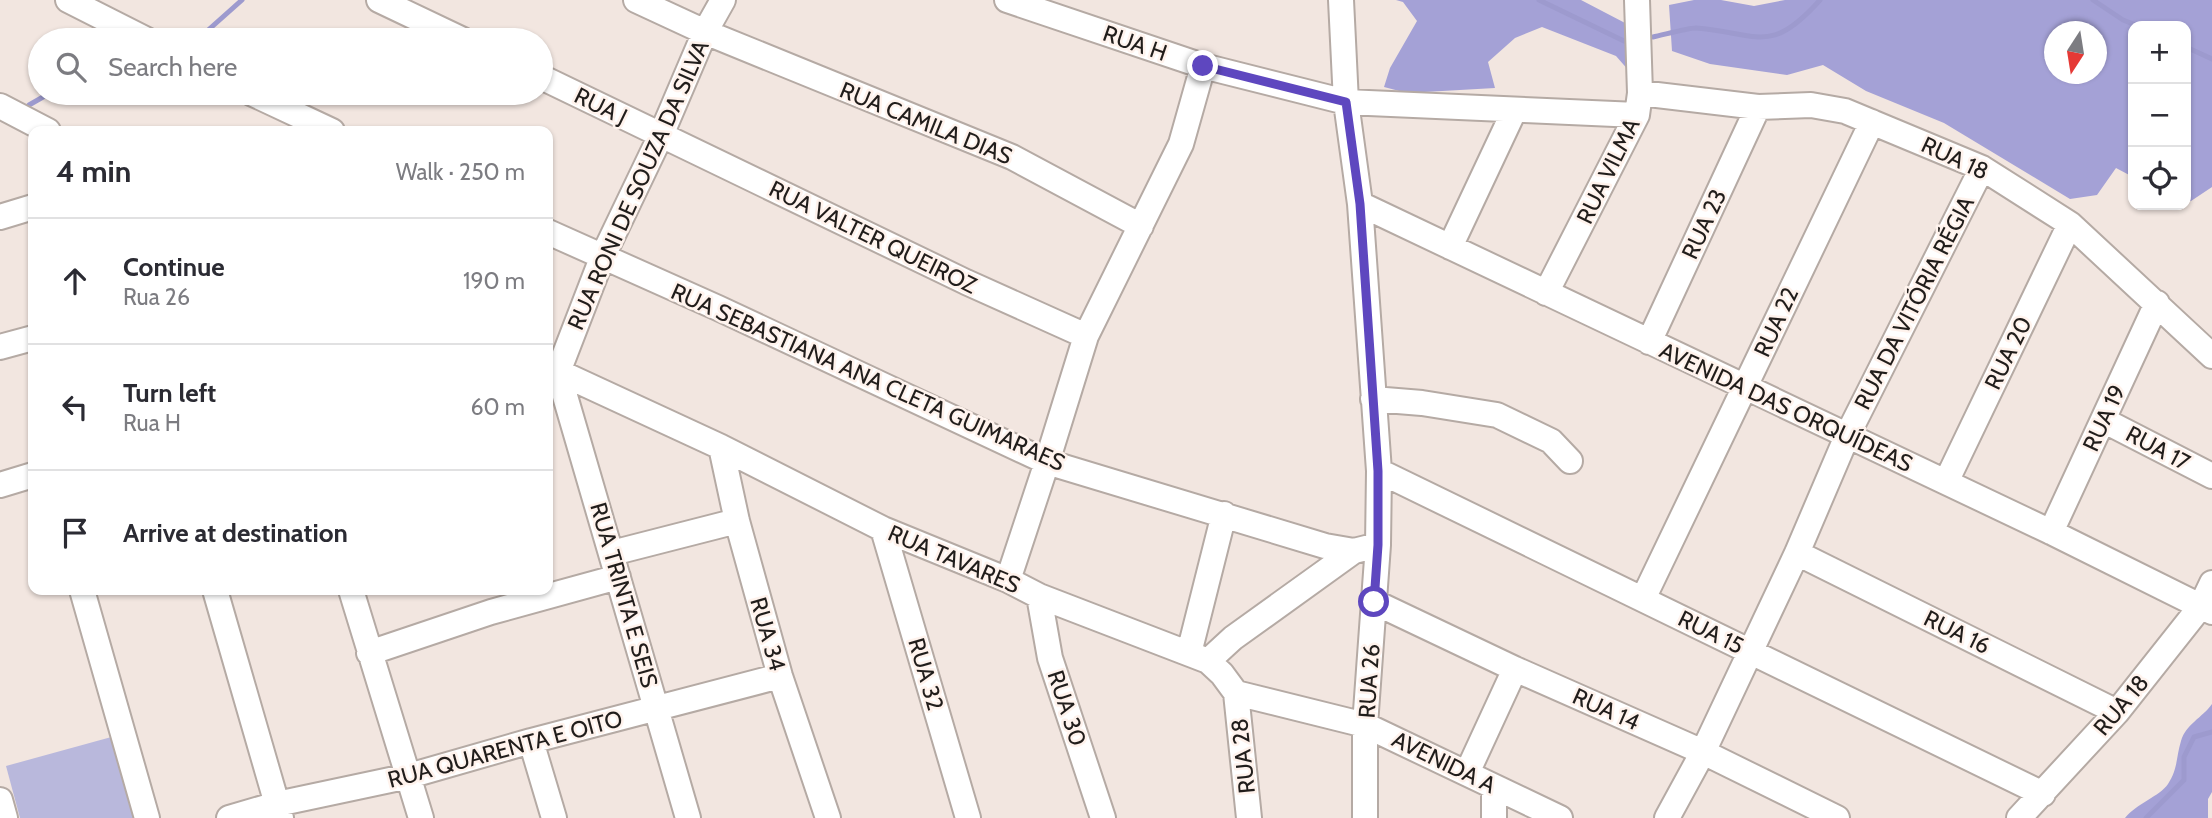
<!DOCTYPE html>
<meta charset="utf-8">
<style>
:root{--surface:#fff;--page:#f7f7f7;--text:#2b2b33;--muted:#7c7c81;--line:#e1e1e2}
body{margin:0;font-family:Cabin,sans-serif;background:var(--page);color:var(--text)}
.controls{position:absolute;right:21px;top:21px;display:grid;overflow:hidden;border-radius:14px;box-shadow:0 2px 5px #0004}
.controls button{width:63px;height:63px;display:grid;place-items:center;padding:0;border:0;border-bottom:2px solid var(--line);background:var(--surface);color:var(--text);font:35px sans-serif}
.compass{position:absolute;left:2044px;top:21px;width:63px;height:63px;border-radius:50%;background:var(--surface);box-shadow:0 2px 5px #0004;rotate:192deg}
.stop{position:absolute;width:21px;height:21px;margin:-16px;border:5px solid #5e47bf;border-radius:50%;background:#fff}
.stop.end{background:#5e47bf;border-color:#fff;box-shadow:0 2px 7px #0008}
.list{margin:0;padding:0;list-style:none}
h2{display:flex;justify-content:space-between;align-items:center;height:91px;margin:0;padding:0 28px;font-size:30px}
h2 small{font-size:23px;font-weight:400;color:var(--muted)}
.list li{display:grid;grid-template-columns:46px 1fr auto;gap:21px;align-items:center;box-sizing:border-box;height:126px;padding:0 28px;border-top:2px solid var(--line)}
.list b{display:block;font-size:26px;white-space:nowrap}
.list p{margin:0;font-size:23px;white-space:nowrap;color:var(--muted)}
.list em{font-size:23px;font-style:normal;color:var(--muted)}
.icon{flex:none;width:38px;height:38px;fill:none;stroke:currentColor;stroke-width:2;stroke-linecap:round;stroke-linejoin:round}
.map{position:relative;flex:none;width:2212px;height:818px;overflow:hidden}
.search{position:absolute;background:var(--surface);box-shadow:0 2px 5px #0004;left:28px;top:28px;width:525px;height:77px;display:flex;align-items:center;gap:18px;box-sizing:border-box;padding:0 24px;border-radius:38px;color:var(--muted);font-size:26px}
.panel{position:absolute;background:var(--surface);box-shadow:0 2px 5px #0004;left:28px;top:126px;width:525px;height:469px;border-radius:14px}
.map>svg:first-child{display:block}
</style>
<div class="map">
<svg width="2212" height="818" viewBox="0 0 2212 818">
<rect width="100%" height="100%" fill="#f2e6e0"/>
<path fill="#b9b8dc" d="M 115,736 L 138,818 L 20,818 L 6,766 Z"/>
<path fill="#a4a1d6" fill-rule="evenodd" d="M 1396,0 L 1581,0 L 1627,24 L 1630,72 L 1616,56 L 1542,27 L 1515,38 L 1488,62 L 1495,88 L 1407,93 L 1384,87 L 1390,68 L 1417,21 L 1403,2 Z
M 1694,0 L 1721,0 L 1754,6 L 1785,0 L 2212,0 L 2212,187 L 2191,201 L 2186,199 L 2186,26 L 2133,26 L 2133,177 L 2116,168 L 2097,195 L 2070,199 L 1944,123 L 1866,91 L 1823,65 L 1787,75 L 1710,64 L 1672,51 L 1669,5 ZM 2054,32 L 2096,32 L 2096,74 L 2054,74 Z
M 2212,704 L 2212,792 L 2208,799 L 2208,818 L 2125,818 C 2136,804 2160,796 2168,784 C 2178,769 2176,757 2181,741 C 2186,724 2202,718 2212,704 Z"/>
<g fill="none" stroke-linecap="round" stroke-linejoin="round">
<path stroke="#9d9ace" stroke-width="5" d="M 1539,0 L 1624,41
M 2093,0 L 2123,20 L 2138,26
M 1653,37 C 1663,35 1688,28 1696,28 C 1759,33 1770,56 1820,0
M 197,40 L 242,0
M 2186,47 L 2212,59
M 29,105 L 50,93
M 2146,818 L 2184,780 L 2184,757 L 2194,737 L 2212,732"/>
<g stroke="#b5aaa4" stroke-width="28">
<path id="minor" d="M 68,0 L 147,40
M 379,0 L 463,40
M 636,0 L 705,32 L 1012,157 L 1141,226
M 1007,0 L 1203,66 L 1346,102 L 1637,115
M 1341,0 L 1346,102 L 1360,204 L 1379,471 L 1378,545 L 1365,725 L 1365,818
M 541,77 L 966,282 L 1086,336
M 251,93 L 332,131
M 1640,93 L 1758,107 L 1811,105 L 1845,111 L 1982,168 L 2070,224 L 2212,356
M 0,106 L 48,131
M 1360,204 L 2051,532 L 2212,612
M 0,217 L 33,207
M 548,232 L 718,308 L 1047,462 L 1325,546 L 1354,551 L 1378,545
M 1450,247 L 1514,111
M 1546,293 L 1637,115 L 1640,93 L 1637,0
M 1649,342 L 1758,107
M 0,347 L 33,338
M 548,367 L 721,447 L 883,529 L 1008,580 L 1039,596 L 1208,661 L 1222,674 L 1236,693 L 1365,725 L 1560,818
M 1373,399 L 1422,403 L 1497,415 L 1551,441 L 1570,461
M 2103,420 L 2212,476
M 721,447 L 737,521 L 780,676 L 828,818
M 1379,471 L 2043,794
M 1946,482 L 2070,224
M 0,485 L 33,475
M 883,529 L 968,818
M 2051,532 L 2157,303
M 612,553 L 737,521
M 1797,553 L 2117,712
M 1008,580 L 1047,462 L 1086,336 L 1181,144 L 1203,66
M 82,590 L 147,818
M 215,590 L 281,818
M 351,590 L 421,818
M 1039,596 L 1050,658 L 1103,818
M 1643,599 L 1872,122
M 1374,602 L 1515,669 L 1703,752 L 1837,818
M 369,653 L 491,612 L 618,577
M 1189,653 L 1224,514
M 1208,661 L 1233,638 L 1354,551
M 1236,693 L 1249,818
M 531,741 L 554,818
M 1467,773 L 1515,669
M 0,800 L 5,818
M 229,818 L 277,804 L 409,776 L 531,741 L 780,676
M 688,818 L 558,372 L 602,258 L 661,135 L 705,32 L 723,0
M 1494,818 L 1494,787
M 1667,818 L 1703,752 L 1797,553 L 1847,436 L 1982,168
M 2019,818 L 2117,712 L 2201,606 L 2212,583"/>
</g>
<use href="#minor" stroke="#fff" stroke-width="24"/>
</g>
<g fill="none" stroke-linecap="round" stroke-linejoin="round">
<path stroke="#5e47bf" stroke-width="9" d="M 1203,66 L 1346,102 L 1360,204 L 1378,471 L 1378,545 L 1374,602"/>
</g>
<g text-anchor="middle" stroke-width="5" stroke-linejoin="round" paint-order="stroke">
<g font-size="23" fill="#211d1b" stroke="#fff3ed">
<text transform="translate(1135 43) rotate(19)" y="8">RUA H</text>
<text transform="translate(601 106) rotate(26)" y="8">RUA J</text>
<text transform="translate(926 123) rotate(22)" y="8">RUA CAMILA DIAS</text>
<text transform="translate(1955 158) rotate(25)" y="8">RUA 18</text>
<text transform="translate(1608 171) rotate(-64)" y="8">RUA VILMA</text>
<text transform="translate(638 185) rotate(-66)" y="8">RUA RONI DE SOUZA DA SILVA</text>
<text transform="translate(1704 224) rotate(-65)" y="8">RUA 23</text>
<text transform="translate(873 237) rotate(26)" y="8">RUA VALTER QUEIROZ</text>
<text transform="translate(1914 303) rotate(-63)" y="8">RUA DA VITÓRIA RÉGIA</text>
<text transform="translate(1776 322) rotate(-65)" y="8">RUA 22</text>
<text transform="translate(2008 353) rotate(-64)" y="8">RUA 20</text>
<text transform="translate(868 377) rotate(24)" y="8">RUA SEBASTIANA ANA CLETA GUIMARAES</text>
<text transform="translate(1786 407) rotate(25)" y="8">AVENIDA DAS ORQUÍDEAS</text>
<text transform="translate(2104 418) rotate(-65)" y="8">RUA 19</text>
<text transform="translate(2158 448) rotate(28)" y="8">RUA 17</text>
<text transform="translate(954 559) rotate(23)" y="8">RUA TAVARES</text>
<text transform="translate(624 595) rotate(74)" y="8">RUA TRINTA E SEIS</text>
<text transform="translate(1711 632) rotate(26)" y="8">RUA 15</text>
<text transform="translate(1957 632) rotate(26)" y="8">RUA 16</text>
<text transform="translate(768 634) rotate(74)" y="8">RUA 34</text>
<text transform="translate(926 674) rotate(74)" y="8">RUA 32</text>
<text transform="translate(1369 681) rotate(-86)" y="8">RUA 26</text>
<text transform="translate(2121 705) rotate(-50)" y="8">RUA 18</text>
<text transform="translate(1067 708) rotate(72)" y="8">RUA 30</text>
<text transform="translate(1606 709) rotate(24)" y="8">RUA 14</text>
<text transform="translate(505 749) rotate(-15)" y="8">RUA QUARENTA E OITO</text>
<text transform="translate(1243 756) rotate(-96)" y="8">RUA 28</text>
<text transform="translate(1444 762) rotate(26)" y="8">AVENIDA A</text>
</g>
</g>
</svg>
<div class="controls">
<button>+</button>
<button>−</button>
<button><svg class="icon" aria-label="locate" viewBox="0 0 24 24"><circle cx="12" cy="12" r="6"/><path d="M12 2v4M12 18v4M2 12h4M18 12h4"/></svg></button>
</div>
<svg class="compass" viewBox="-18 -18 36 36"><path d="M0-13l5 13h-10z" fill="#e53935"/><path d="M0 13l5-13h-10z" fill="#7c7c81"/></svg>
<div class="stop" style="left:1374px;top:602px"></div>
<div class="stop end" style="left:1203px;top:66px"></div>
<div class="search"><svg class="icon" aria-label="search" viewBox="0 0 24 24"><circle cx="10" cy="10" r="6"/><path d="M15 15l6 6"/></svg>Search here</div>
<section class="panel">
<h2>4 min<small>Walk · 250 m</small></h2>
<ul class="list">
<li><svg class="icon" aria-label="ahead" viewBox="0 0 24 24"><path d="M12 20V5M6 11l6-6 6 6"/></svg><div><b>Continue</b><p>Rua 26</p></div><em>190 m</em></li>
<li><svg class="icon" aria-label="left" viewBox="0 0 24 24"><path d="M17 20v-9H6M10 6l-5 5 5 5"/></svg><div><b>Turn left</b><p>Rua H</p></div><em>60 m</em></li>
<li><svg class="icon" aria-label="arrive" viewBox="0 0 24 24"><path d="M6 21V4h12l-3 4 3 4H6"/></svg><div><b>Arrive at destination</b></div></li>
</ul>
</section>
</div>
